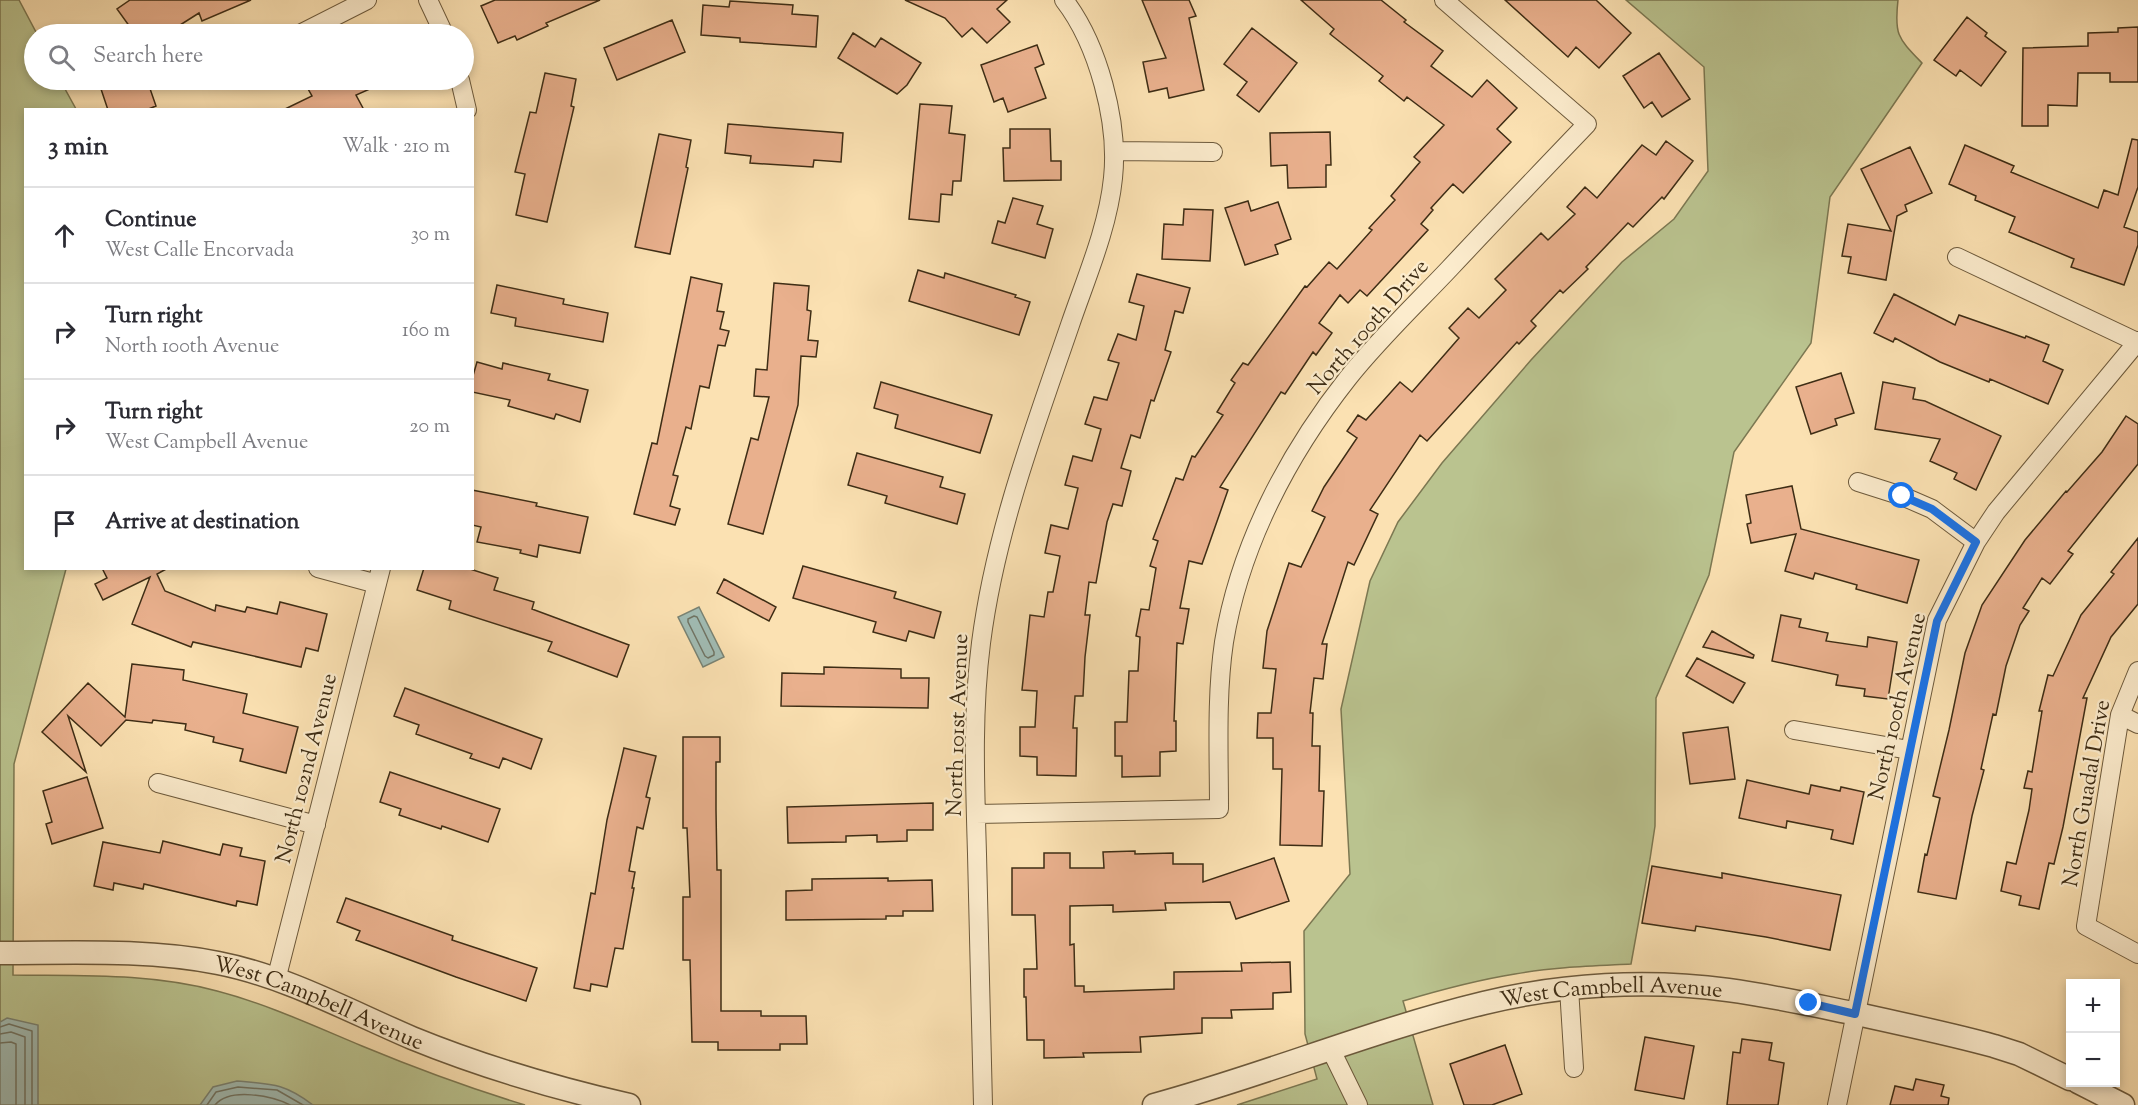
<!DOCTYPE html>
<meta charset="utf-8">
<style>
:root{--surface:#fff;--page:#f2f2f3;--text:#2b2b33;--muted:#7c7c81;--line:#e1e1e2}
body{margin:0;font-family:"Sorts Mill Goudy",serif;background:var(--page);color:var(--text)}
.controls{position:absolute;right:18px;bottom:18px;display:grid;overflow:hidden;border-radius:0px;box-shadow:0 3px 9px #0003}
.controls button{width:54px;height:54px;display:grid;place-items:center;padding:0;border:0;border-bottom:2px solid var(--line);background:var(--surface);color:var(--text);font:30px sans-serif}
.stop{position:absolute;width:18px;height:18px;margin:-14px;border:4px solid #1a73e8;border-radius:50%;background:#fff}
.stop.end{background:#1a73e8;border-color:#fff;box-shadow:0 2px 6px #0008}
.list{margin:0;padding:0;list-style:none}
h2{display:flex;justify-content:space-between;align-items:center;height:78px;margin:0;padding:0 24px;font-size:26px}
h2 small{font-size:20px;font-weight:400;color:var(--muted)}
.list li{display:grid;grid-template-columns:39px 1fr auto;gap:18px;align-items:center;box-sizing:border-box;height:96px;padding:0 24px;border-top:2px solid var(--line)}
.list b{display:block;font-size:22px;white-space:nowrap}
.list p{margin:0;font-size:20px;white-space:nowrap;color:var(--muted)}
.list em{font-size:20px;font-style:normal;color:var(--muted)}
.icon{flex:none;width:33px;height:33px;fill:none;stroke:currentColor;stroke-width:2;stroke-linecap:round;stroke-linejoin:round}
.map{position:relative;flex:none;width:2138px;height:1105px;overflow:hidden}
.search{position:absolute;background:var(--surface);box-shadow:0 3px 9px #0003;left:24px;top:24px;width:450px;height:66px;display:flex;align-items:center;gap:15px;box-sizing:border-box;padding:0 21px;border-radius:33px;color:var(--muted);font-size:22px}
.panel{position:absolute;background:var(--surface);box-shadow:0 3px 9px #0003;left:24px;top:108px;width:450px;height:462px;border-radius:0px}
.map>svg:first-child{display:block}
</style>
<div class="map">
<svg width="2138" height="1105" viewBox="0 0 2138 1105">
<rect width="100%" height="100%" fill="#fbe1b2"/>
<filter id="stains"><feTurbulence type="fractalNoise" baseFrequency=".00333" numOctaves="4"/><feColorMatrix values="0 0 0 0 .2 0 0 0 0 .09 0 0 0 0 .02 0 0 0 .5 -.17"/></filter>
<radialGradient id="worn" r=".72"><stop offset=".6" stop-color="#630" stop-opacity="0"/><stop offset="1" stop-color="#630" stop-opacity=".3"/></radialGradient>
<path fill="#bac38f" stroke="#7c7852" stroke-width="1.5" d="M 0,0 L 19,0 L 37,34 L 34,34 L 34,80 L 60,80 L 76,109 L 26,110 L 26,568 L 66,569 L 14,764 L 13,975 C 81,976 150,973 217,991 C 267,1004 314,1026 362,1046 C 415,1068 469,1088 525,1105 L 0,1105 Z
M 1626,0 L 1898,0 C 1894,35 1898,38 1922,63 L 1830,197 L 1811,343 L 1734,452 L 1709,575 L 1656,698 L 1655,826 L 1650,859 L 1631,964 C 1592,966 1554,967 1515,974 C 1477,980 1440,990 1403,1001 L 1433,1105 L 1237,1105 L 1317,1079 L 1305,1034 L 1304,931 L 1350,874 L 1341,709 L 1370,581 L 1398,522 L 1442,463 L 1531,360 L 1622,262 L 1674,219 L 1708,171 L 1704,67 Z"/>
<path fill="#a1bcb4" stroke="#798374" stroke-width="1.5" d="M 699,607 L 724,657 L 703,667 L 678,617 Z
M 7,1018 L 38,1025 L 38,1105 L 0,1105 L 0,1022 Z
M 237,1081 C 272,1084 284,1083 313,1105 L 200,1105 L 213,1087 Z"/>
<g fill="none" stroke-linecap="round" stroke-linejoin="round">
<path stroke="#707464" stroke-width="1.5" d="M 694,616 L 697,617 L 714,652 L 714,655 L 708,658 L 705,656 L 688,622 L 688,619 Z
M 0,1027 L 9,1024 L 32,1031 L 32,1105
M 0,1034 L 11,1032 L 25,1037 L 25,1105
M 0,1043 L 11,1042 L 16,1044 L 16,1105
M 207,1105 L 216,1092 L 238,1087 L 277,1090 L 303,1105
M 215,1105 C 230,1087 272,1096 290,1105"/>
</g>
<path fill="#e9b08d" stroke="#3e2d15" stroke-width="1.5" d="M 130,0 L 251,0 L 202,21 L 199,13 L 166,34 L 135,34 L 117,9 Z
M 495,0 L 600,0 L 546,23 L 548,26 L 517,40 L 515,36 L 498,43 L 481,6 Z
M 905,0 L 1007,0 L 997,9 L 1010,22 L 987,43 L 972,28 L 962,37 L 945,18 Z
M 1142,0 L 1189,0 L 1196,16 L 1189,18 L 1204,90 L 1169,98 L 1167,88 L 1149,92 L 1143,62 L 1166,58 Z
M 1301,0 L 1381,0 L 1406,20 L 1404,22 L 1443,51 L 1431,66 L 1472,97 L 1487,80 L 1517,108 L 1497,129 L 1511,142 L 1463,193 L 1453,184 L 1431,208 L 1433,210 L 1421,224 L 1428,230 L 1367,296 L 1360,290 L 1348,303 L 1340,295 L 1319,323 L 1332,333 L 1316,355 L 1313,352 L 1285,394 L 1281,392 L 1220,487 L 1228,490 L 1202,564 L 1189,561 L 1180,608 L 1189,609 L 1183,644 L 1177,643 L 1174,721 L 1176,721 L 1176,751 L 1160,752 L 1160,776 L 1122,777 L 1122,756 L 1115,756 L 1115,722 L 1127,722 L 1129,671 L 1138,671 L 1140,637 L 1136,636 L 1141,609 L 1149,610 L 1156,568 L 1150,566 L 1158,541 L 1153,539 L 1176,478 L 1183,480 L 1192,456 L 1195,457 L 1223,415 L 1217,412 L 1235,383 L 1231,380 L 1243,363 L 1248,365 L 1305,286 L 1307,287 L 1329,262 L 1337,269 L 1372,230 L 1369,228 L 1395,200 L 1391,196 L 1420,162 L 1414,157 L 1444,125 L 1407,97 L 1404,101 L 1379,81 L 1383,76 L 1330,34 L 1334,29 Z
M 1505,0 L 1596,0 L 1631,33 L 1599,68 L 1576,47 L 1568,57 Z
M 730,1 L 793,5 L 792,14 L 818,16 L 816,47 L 740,42 L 740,38 L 701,35 L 703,5 L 729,7 Z
M 1967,17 L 1987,33 L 1985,36 L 2006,52 L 1981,86 L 1960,70 L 1956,76 L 1934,60 Z
M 672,20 L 685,52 L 617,80 L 604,48 Z
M 2138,27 L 2138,82 L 2110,82 L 2110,73 L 2078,73 L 2077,106 L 2048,105 L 2048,126 L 2022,126 L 2023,48 L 2088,46 L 2088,33 L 2118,32 L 2118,28 Z
M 1252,28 L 1297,63 L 1259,112 L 1237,95 L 1247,82 L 1224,64 Z
M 853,33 L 875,47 L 881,38 L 921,63 L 907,85 L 897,94 L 838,58 Z
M 1037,45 L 1044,64 L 1035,68 L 1046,98 L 1008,112 L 1003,98 L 994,102 L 981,65 Z
M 1659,53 L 1690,99 L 1662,117 L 1652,102 L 1644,108 L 1623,76 Z
M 545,73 L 576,79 L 571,106 L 574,107 L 547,222 L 516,215 L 525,174 L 515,172 L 530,112 L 536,113 Z
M 98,80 L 147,80 L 156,106 L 146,110 L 108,110 Z
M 323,80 L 390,80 L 356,95 L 364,110 L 283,110 L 312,96 L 307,87 Z
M 920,104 L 952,106 L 949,133 L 965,135 L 961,181 L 953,181 L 952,195 L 941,194 L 939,222 L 909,219 Z
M 728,124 L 843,133 L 841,162 L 814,160 L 813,167 L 750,163 L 751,156 L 725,153 Z
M 1010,129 L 1050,129 L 1051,161 L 1061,161 L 1061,180 L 1004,181 L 1003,148 L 1010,148 Z
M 1330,132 L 1331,165 L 1326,165 L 1326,187 L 1288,188 L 1287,165 L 1271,166 L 1270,133 Z
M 659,134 L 691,140 L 686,167 L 688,168 L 670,254 L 635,247 Z
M 2132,139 L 2138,140 L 2138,187 L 2124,227 L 2138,232 L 2138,245 L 2124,285 L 2071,267 L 2074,259 L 2009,232 L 2015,217 L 1975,200 L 1976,196 L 1949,184 L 1965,145 L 2014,166 L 2011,172 L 2098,208 L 2104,190 L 2118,195 Z
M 1666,141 L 1693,161 L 1664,199 L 1662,197 L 1633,227 L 1628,223 L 1586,267 L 1588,269 L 1563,293 L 1560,290 L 1531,321 L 1536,326 L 1519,344 L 1517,342 L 1427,441 L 1420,435 L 1370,510 L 1378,514 L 1354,565 L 1348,562 L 1322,644 L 1327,644 L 1323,679 L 1314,678 L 1310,713 L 1313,713 L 1312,746 L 1320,746 L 1319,791 L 1324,791 L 1322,846 L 1280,845 L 1282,769 L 1273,769 L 1273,738 L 1257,738 L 1258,713 L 1271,713 L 1276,669 L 1263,668 L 1267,631 L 1289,563 L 1301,567 L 1325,517 L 1312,511 L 1324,487 L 1357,438 L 1347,431 L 1358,415 L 1366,420 L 1400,382 L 1412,392 L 1459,338 L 1449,328 L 1468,308 L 1479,318 L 1506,290 L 1495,279 L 1541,233 L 1548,240 L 1575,214 L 1567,207 L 1585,187 L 1597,198 L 1642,145 L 1656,155 Z
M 1910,147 L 1932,193 L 1905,205 L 1907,211 L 1897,216 L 1886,280 L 1848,273 L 1851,257 L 1842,256 L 1848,224 L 1891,231 L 1861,169 Z
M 1013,198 L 1043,206 L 1037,224 L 1053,229 L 1045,258 L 992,243 L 998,221 L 1005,223 Z
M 1248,201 L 1251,211 L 1278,202 L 1291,239 L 1275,245 L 1278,254 L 1245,265 L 1225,208 Z
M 1184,209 L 1213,210 L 1210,261 L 1162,259 L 1164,224 L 1183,225 Z
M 918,270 L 944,278 L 945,273 L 1016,295 L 1015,297 L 1030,302 L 1019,335 L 909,301 Z
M 1137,274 L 1190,288 L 1183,313 L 1175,311 L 1165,350 L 1171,352 L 1154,401 L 1151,400 L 1140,438 L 1131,435 L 1121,468 L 1131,471 L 1122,506 L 1113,504 L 1107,522 L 1096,583 L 1089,582 L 1085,615 L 1090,615 L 1085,657 L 1083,696 L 1075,696 L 1073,728 L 1077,728 L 1076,776 L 1037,775 L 1037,757 L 1020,756 L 1020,727 L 1035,727 L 1037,691 L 1022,690 L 1030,615 L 1044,617 L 1048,592 L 1053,592 L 1060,556 L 1045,553 L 1051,525 L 1068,529 L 1078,488 L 1065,485 L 1073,456 L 1092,461 L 1101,429 L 1085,424 L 1094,397 L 1107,400 L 1119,363 L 1108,360 L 1118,334 L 1136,340 L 1144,306 L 1129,302 Z
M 691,277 L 722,284 L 717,311 L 724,312 L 720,329 L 729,331 L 725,346 L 718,345 L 709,388 L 700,386 L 691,429 L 686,427 L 673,475 L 678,476 L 670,506 L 680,509 L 675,525 L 634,514 L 652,443 L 657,444 Z
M 774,283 L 809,286 L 807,310 L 811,311 L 808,340 L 818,341 L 816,357 L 801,356 L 798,405 L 763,534 L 728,524 L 751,438 L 758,440 L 769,397 L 754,396 L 756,369 L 767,370 Z
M 497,285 L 564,299 L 563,304 L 608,313 L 603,342 L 515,326 L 516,318 L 491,313 Z
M 1894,294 L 1955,325 L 1959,315 L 2025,338 L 2026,336 L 2049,345 L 2043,361 L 2063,370 L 2048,404 L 1990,379 L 1989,382 L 1940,362 L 1895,338 L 1893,342 L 1874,333 Z
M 477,362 L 502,369 L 503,363 L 550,374 L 548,380 L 588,390 L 580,422 L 556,414 L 554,419 L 508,406 L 510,400 L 472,392 L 472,379 Z
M 1841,373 L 1854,413 L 1835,419 L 1837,425 L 1811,434 L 1796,387 Z
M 881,382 L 992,415 L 980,453 L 895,428 L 898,415 L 874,408 Z
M 1883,382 L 1915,388 L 1913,399 L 1925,401 L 2001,436 L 1976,490 L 1954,479 L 1957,473 L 1930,461 L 1940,439 L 1875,429 Z
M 2126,416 L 2138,424 L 2138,464 L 2068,551 L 2073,554 L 2050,584 L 2042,578 L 2023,608 L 2029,611 L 2020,625 L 2006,666 L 1996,715 L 1993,714 L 1981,769 L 1984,770 L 1972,816 L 1956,899 L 1918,892 L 1925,854 L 1927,855 L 1940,798 L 1933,796 L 1949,730 L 1965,653 L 1982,605 L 2025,540 L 2066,491 L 2067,492 L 2102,452 Z
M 857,453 L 943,477 L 940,487 L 965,494 L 957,524 L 885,503 L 887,496 L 848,485 Z
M 1792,486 L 1801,529 L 1919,560 L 1907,603 L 1856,589 L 1857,585 L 1815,573 L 1813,579 L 1785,571 L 1796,534 L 1751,543 L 1747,524 L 1751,523 L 1746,495 Z
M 472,490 L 537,503 L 536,506 L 588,517 L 580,553 L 539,545 L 537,557 L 520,553 L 521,550 L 477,542 L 481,527 L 472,525 Z
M 2138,538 L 2138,604 L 2111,637 L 2083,698 L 2087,698 L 2063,827 L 2054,864 L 2049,863 L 2039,909 L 2019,905 L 2021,896 L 2001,891 L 2007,862 L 2016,864 L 2029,810 L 2032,789 L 2024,788 L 2028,771 L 2032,772 L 2042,711 L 2039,711 L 2048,675 L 2053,676 L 2081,615 L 2114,574 L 2111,572 Z
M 803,566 L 896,592 L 894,598 L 941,612 L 934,638 L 909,631 L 906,641 L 873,632 L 876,622 L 793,598 Z
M 102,568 L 168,568 L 157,574 L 165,591 L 215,611 L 216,605 L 245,612 L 247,607 L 277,614 L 280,602 L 327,614 L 318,651 L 306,648 L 301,667 L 193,642 L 191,647 L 132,624 L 150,577 L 103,600 L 95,584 L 107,578 Z
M 424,568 L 467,568 L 498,578 L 494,590 L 534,602 L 532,609 L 629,645 L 617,677 L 548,651 L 552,642 L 449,609 L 451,601 L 417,590 Z
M 724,579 L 776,607 L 769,621 L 717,593 Z
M 1781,615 L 1801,619 L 1799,627 L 1828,633 L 1826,641 L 1867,647 L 1868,637 L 1897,642 L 1888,699 L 1864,696 L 1865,689 L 1836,685 L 1838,675 L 1772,661 Z
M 1712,631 L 1754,655 L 1753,658 L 1703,647 Z
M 1697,658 L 1745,683 L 1733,703 L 1686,676 Z
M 132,664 L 184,670 L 183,680 L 247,694 L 243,713 L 298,727 L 286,773 L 240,761 L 243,749 L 213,742 L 214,737 L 185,730 L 186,724 L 153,720 L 152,723 L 126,720 L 101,746 L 68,716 L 86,772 L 42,732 L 88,683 L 125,717 Z
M 824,667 L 901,669 L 901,678 L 929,678 L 928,708 L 781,706 L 782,673 L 824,674 Z
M 405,688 L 542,739 L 531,769 L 503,758 L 499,768 L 470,758 L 472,754 L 416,734 L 419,725 L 394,716 Z
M 1728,727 L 1735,779 L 1690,784 L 1683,733 Z
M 683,737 L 720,737 L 720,762 L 716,762 L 716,810 L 717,870 L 721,870 L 721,1011 L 761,1011 L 761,1016 L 806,1016 L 807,1044 L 780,1044 L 780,1050 L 718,1050 L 718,1042 L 692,1042 L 690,960 L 683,960 L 683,897 L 690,897 L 687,828 L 683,828 Z
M 624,748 L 656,756 L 646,797 L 650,798 L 643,829 L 637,827 L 629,871 L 635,872 L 632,888 L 634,888 L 623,949 L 615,948 L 607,987 L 591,984 L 590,991 L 574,988 L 591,893 L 595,894 L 607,820 Z
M 390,772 L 500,809 L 488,842 L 442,826 L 441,829 L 399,815 L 401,809 L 380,802 Z
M 87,777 L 103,828 L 52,844 L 46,824 L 52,822 L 43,791 Z
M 1747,780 L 1809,794 L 1811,785 L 1840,791 L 1841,787 L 1864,792 L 1853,844 L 1831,839 L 1833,830 L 1787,821 L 1786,828 L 1739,818 Z
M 933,803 L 933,830 L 907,830 L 907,841 L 877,842 L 877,835 L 846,836 L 846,842 L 788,843 L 787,807 Z
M 163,841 L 220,855 L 223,844 L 242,848 L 240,856 L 265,861 L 257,905 L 237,901 L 236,906 L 144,884 L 143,889 L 114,883 L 113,890 L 94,886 L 103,842 L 160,853 Z
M 1135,851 L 1135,854 L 1173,853 L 1173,864 L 1203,864 L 1203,882 L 1274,858 L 1289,901 L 1236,919 L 1230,902 L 1165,903 L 1166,910 L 1113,912 L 1113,905 L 1070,906 L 1070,945 L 1074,944 L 1075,986 L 1084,986 L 1084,992 L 1174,989 L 1174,972 L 1242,971 L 1241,963 L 1290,962 L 1291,992 L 1273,993 L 1273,1009 L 1231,1010 L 1232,1018 L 1202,1018 L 1202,1033 L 1140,1037 L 1141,1052 L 1083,1053 L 1084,1057 L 1044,1058 L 1044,1040 L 1027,1040 L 1026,997 L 1024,997 L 1024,969 L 1037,969 L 1035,915 L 1012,915 L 1012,868 L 1044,868 L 1044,853 L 1070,853 L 1070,868 L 1104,868 L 1103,852 Z
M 1652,866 L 1722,878 L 1722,873 L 1841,895 L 1830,950 L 1766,937 L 1696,926 L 1695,931 L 1642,923 Z
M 888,878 L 888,881 L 932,880 L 933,911 L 903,911 L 903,916 L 886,916 L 886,919 L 786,920 L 786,891 L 812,890 L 812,879 Z
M 346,898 L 453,936 L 452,940 L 537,968 L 526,1001 L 456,977 L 356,940 L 360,931 L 337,922 Z
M 1645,1037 L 1694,1046 L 1684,1099 L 1635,1090 Z
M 1742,1039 L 1772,1043 L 1769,1060 L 1784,1063 L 1778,1105 L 1727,1105 L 1733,1052 L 1740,1053 Z
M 1505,1045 L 1522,1094 L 1492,1105 L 1464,1105 L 1450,1064 Z
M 1916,1079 L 1944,1085 L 1941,1096 L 1949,1098 L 1948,1105 L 1890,1105 L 1895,1086 L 1913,1090 Z"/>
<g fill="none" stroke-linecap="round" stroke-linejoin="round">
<g stroke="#6d5a3c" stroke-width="20">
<path id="minor" d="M 428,0 L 444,34
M 300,34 L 367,0
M 460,80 L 467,110
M 1114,151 L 1213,152
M 1957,257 L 2137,342
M 1858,482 L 1902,496 L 1932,509 L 1976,542
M 318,568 L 377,584
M 2138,671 L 2120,715 L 2086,926 L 2138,954
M 2120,715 L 2138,724
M 1794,730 L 1909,750
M 158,783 L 316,825
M 976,814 L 1219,809 C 1219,754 1216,696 1224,642 C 1240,545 1288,454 1348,378 C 1379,339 1416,304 1450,268 C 1495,220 1541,172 1587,124 L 1444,0
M 276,980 L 381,568
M 1569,988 L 1574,1068
M 1331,1050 L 1358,1105
M 983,1105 C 981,1021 979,938 977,854 C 975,784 972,713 981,643 C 995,533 1034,430 1070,325 C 1086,278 1108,228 1113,178 C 1119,122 1098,44 1064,0
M 1837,1105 L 1937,620 L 1976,542 L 1996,512 L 2138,341"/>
</g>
<g stroke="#6d5a3c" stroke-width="25">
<g id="tertiary">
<path id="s1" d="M 0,953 C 72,953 147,949 218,963 C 285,976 349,1011 412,1038 C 483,1067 555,1088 629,1105"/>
<path d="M 2078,1082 L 2123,1105"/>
<path id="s2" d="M 1154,1105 C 1265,1075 1372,1030 1484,1003 C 1562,984 1648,979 1728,990 C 1773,996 1817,1006 1862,1015 C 1906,1025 1951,1034 1994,1046 L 2019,1054 L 2070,1079"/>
</g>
</g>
<use href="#minor" stroke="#fceccd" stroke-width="18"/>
<use href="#tertiary" stroke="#fceccd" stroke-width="22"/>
</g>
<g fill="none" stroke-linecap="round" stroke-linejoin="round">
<path stroke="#1a73e8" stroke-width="8" d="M 1809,1003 L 1855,1014 L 1937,621 L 1976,542 L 1932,509 L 1902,496"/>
</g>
<g text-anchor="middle" stroke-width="4.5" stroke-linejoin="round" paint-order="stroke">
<g font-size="22" fill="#3e2d15" stroke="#fceccd">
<text transform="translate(1367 326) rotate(-49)" y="8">North 100th Drive</text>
<text transform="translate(1896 706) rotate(-77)" y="8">North 100th Avenue</text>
<text transform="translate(956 725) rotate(-88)" y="8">North 101st Avenue</text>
<text transform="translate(305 768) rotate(-76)" y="8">North 102nd Avenue</text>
<text transform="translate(2085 793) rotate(-80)" y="8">North Guadal Drive</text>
<text dy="8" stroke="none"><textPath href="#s2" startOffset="474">West Campbell Avenue</textPath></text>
<text dy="8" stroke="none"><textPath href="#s1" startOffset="327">West Campbell Avenue</textPath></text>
</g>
</g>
<rect width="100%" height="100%" filter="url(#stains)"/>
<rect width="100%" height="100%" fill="url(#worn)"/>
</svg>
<div class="controls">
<button>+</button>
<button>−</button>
</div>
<div class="stop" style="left:1902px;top:496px"></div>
<div class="stop end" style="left:1809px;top:1003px"></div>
<div class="search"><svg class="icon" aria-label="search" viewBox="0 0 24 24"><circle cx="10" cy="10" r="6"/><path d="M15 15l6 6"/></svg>Search here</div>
<section class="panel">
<h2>3 min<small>Walk · 210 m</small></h2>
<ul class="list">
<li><svg class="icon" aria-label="ahead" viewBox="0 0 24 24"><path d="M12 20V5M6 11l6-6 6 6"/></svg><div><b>Continue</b><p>West Calle Encorvada</p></div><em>30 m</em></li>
<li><svg class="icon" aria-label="right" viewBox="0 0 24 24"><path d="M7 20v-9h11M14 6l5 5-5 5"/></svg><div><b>Turn right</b><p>North 100th Avenue</p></div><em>160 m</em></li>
<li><svg class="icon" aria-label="right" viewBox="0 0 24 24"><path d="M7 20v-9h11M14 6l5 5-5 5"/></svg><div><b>Turn right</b><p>West Campbell Avenue</p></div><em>20 m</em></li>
<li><svg class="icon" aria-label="arrive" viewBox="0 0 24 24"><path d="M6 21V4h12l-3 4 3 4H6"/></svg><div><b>Arrive at destination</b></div></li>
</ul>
</section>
</div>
